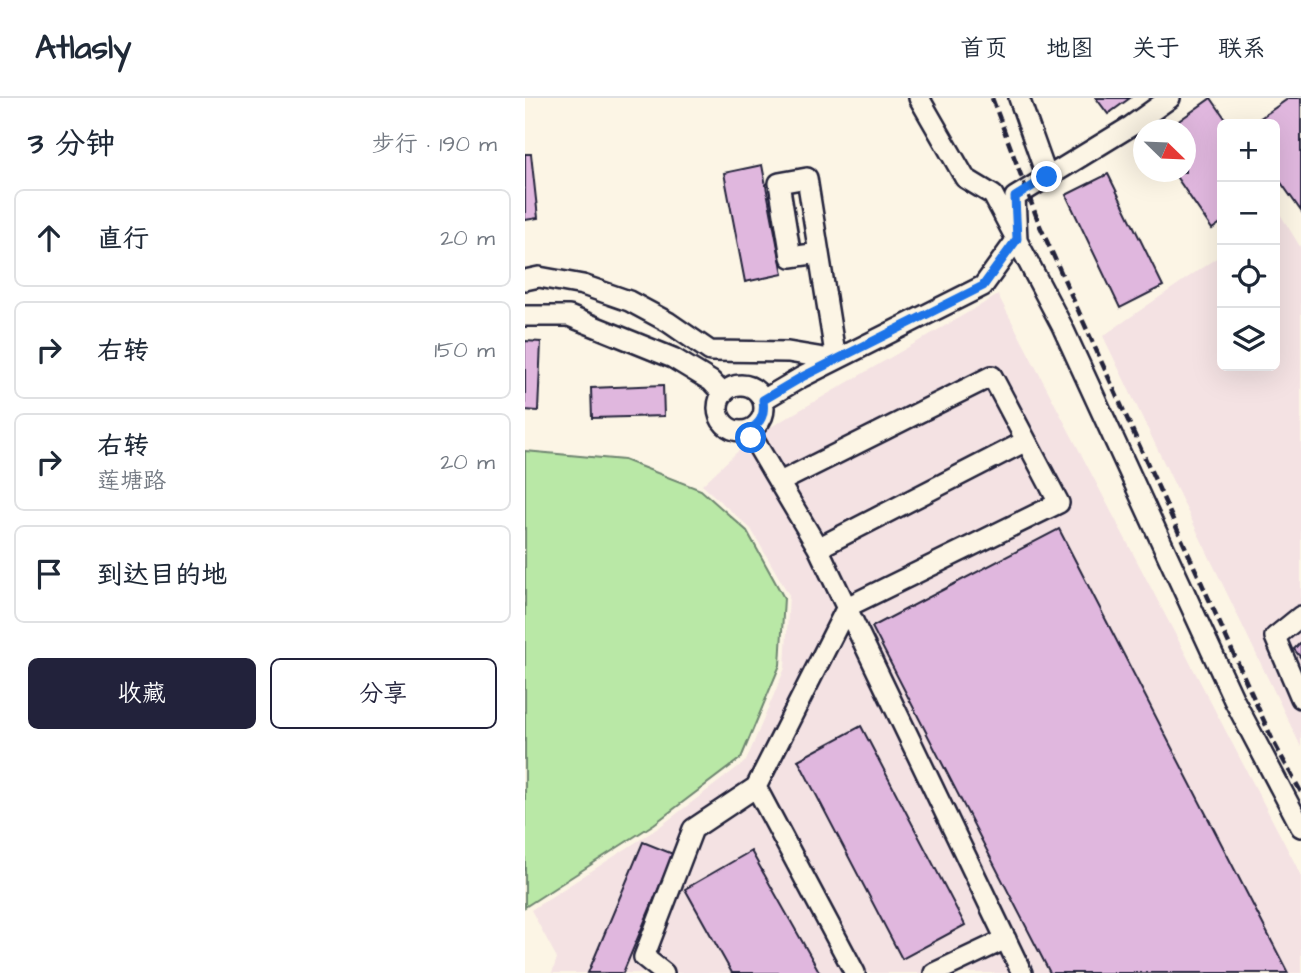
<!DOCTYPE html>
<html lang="zh">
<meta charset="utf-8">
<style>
:root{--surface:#fff;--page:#f2f2f3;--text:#1f2937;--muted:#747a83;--line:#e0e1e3;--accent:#22223b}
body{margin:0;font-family:"Architects Daughter","LXGW WenKai TC",sans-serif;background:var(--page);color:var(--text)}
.controls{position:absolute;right:21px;top:21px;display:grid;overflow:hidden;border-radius:10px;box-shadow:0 7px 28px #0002}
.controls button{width:63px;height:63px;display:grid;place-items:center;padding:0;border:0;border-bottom:2px solid var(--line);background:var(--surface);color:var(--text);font:35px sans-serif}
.compass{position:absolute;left:608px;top:21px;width:63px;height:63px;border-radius:50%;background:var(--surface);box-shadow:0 7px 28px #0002;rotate:113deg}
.stop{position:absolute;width:21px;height:21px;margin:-16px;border:5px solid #1a73e8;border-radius:50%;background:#fff}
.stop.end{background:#1a73e8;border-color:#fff;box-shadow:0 2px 7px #0008}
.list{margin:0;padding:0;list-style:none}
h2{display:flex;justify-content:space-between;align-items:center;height:91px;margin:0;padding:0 28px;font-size:30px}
h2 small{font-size:23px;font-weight:400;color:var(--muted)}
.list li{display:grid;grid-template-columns:46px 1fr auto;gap:21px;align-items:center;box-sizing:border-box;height:98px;margin:0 14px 14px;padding:0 14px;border:2px solid var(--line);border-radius:10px}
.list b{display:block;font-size:26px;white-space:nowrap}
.list p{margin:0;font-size:23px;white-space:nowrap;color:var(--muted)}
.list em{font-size:23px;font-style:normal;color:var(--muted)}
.actions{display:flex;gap:14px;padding:21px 28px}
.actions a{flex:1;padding:16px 0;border:2px solid var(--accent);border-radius:10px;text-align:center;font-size:24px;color:var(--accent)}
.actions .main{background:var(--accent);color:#fff}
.icon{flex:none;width:38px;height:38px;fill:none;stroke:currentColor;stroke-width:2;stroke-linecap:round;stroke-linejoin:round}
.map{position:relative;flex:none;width:776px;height:875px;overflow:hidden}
header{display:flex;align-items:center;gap:42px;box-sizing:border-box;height:98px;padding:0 35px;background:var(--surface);border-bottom:2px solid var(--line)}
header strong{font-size:33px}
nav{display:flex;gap:38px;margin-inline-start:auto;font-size:24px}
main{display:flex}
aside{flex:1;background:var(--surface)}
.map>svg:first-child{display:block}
</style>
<header>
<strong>Atlasly</strong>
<nav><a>首页</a><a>地图</a><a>关于</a><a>联系</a></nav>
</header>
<main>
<aside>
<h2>3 分钟<small>步行 · 190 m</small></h2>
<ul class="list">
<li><svg class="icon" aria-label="ahead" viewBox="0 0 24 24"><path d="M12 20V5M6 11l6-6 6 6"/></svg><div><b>直行</b></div><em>20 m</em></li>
<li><svg class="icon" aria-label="right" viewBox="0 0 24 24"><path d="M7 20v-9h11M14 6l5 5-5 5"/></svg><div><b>右转</b></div><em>150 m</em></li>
<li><svg class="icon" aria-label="right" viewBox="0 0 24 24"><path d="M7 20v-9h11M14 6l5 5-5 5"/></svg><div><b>右转</b><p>莲塘路</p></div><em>20 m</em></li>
<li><svg class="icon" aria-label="arrive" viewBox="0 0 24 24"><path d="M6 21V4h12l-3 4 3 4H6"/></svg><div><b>到达目的地</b></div></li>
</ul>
<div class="actions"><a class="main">收藏</a><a>分享</a></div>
</aside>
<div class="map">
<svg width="776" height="875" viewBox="0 0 776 875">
<rect width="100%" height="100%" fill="#fcf5e5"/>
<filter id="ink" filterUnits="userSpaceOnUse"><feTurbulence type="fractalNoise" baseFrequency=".0143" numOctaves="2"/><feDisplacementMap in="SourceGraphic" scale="14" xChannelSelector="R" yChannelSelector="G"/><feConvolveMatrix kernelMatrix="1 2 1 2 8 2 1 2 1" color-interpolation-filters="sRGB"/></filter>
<g filter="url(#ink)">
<path fill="#f4e2e3" d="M 755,116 L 776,150 L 776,649 L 578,238 L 697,156 L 697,268 L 750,268 L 750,120 Z
M 473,197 L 776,777 L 776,875 L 27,875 L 32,860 L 6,812 L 133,730 L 221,663 L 260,570 L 264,497 L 226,431 L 177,387 L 227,340 Z"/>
<path fill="#b9e8a6" stroke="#6e8570" stroke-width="2" d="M 0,353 L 99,362 L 176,392 L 222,433 L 259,500 L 255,567 L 216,660 L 129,726 L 0,809 Z"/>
<path fill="#e0b7de" stroke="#22223b" stroke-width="2" d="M 571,0 L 605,0 L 583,16 Z
M 686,0 L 704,26 L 697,26 L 697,124 L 687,131 L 648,74 L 660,74 L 660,32 L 641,32 Z
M 764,0 L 776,0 L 776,113 L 750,76 L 750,26 L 727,26 Z
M 0,56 L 6,56 L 13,120 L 0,122 Z
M 237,67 L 258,176 L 220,184 L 199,75 Z
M 583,76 L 638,188 L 595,210 L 541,97 Z
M 0,243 L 16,244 L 13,313 L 0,312 Z
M 138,287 L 139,318 L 67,320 L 66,290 Z
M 534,431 L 763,875 L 525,875 L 347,529 Z
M 776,544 L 776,560 L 769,551 Z
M 336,628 L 440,827 L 377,861 L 273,662 Z
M 118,744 L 148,756 L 98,875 L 63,875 Z
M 226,753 L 295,875 L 207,875 L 160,791 Z"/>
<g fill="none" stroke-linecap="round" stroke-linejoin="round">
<g stroke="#22223b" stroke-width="24">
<path id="minor" d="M 394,0 L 440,80 L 468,97 L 537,228 L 709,602 L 776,729
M 494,0 L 522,79
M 0,182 L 14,179 L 58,187 L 104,203 L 143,224 L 185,253 L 263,254 L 311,262 L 282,80 L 254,85 L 266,159 L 294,155
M 0,218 L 44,218 L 148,260 L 186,283 L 198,296
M193 310a23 23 0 1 1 46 0a23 23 0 1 1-46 0Z
M 238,302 L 277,279 L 458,188 L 492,141 L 490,99 L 606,28 L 645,0
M 223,332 L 293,450 L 497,875
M 255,384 L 467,278 L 534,405 L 322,509 L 231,689 L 330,875
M 293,450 L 501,343
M 776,518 L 750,539 L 776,600
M 139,875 L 119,859 L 168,731 L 231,689
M 409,875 L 481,841"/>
</g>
<use href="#minor" stroke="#fcf5e5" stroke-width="19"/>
<path stroke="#22223b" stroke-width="4.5" stroke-dasharray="10 5" stroke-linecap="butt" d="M 467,0 L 515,128 L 749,645 L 776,694"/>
</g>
</g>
<g fill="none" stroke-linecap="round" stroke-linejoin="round" filter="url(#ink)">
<path stroke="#1a73e8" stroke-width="9" d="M 226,340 L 223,332 C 236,326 240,317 238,302 L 277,279 L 458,188 L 492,141 L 490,99 L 522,79"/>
</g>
</svg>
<div class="controls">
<button>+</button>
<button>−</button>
<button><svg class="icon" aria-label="locate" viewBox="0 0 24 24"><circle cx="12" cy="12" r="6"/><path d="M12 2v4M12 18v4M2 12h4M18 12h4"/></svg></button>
<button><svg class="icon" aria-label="layers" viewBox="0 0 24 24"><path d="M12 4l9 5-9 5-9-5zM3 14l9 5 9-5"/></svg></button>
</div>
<svg class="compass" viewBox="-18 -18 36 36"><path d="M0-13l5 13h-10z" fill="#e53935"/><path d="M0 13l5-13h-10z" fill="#747a83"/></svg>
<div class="stop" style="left:226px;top:340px"></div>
<div class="stop end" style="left:522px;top:79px"></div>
</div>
</main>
